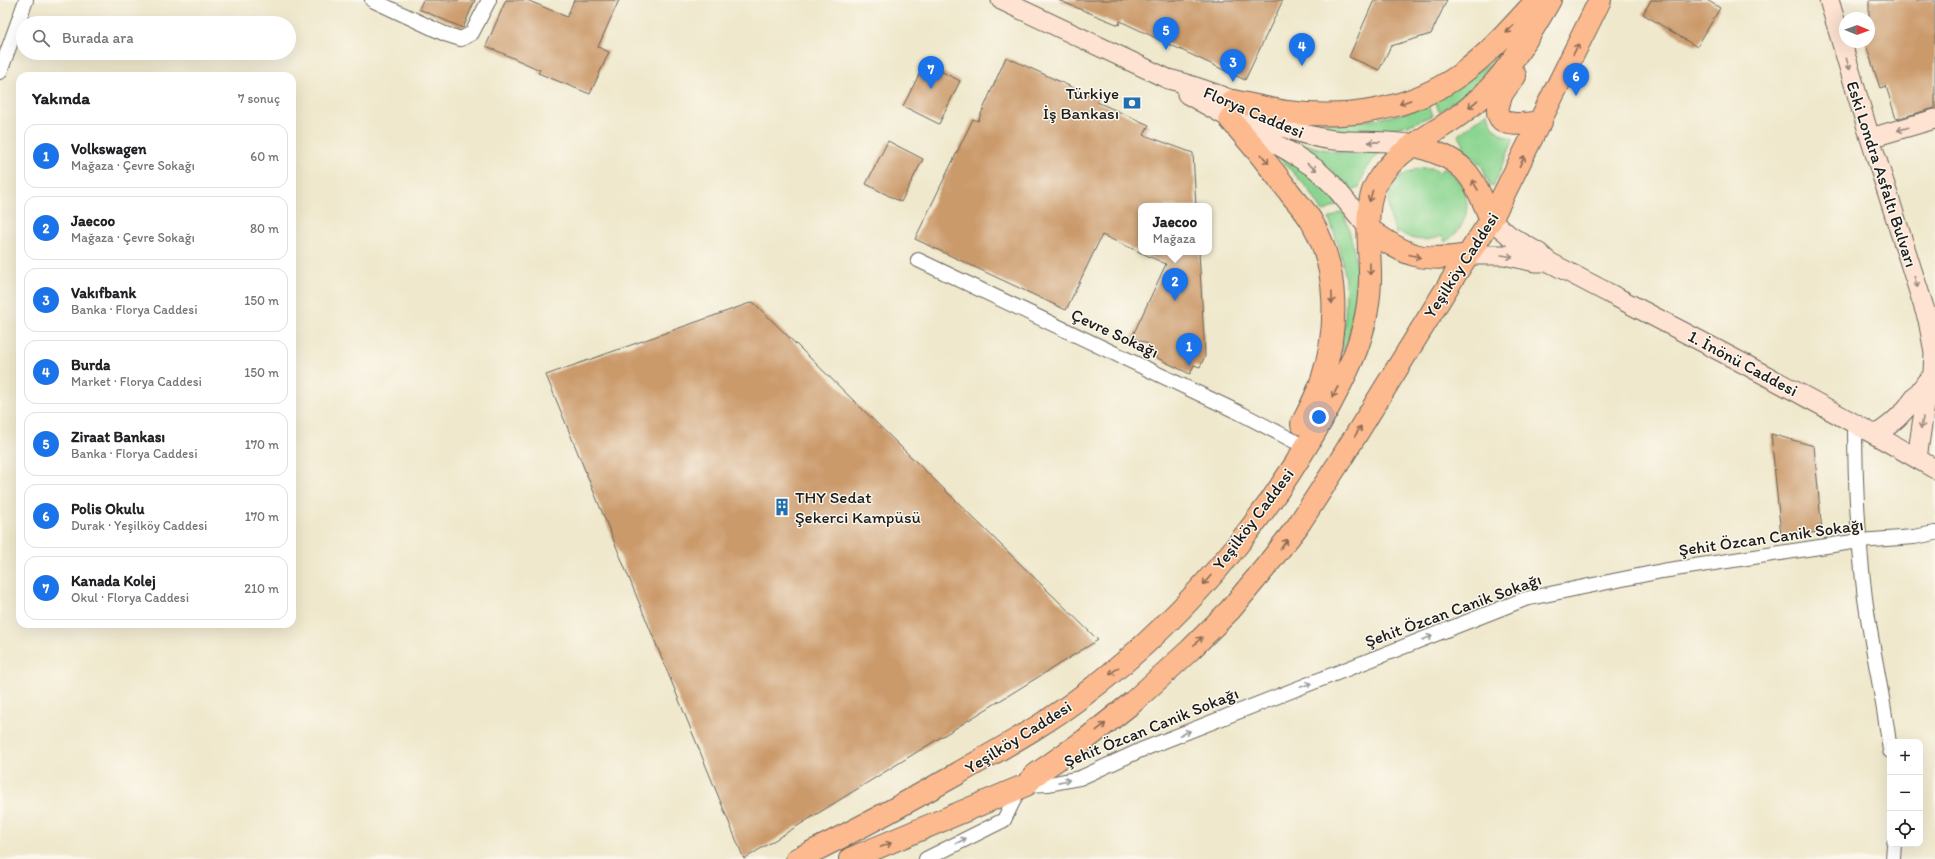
<!DOCTYPE html>
<html lang="tr">
<meta charset="utf-8">
<style>
:root{--surface:#fff;--page:#f6f6f6;--text:#202124;--muted:#757577;--line:#e0e0e0;--accent:#1a73e8}
body{margin:0;font-family:Itim,sans-serif;background:var(--page);color:var(--text)}
.controls{position:absolute;right:12px;bottom:12px;display:grid;overflow:hidden;border-radius:8px;box-shadow:0 4px 16px #0002}
.controls button{width:36px;height:36px;display:grid;place-items:center;padding:0;border:0;border-bottom:1px solid var(--line);background:var(--surface);color:var(--text);font:20px sans-serif}
.compass{position:absolute;left:1839px;top:12px;width:36px;height:36px;border-radius:50%;background:var(--surface);box-shadow:0 4px 16px #0002;rotate:91deg}
.you{position:absolute;left:1319px;top:417px;width:14px;height:14px;margin:-10px;border:3px solid #fff;border-radius:50%;background:#1a73e8;box-shadow:0 0 0 6px #1a73e833}
.badge{display:grid;place-items:center;width:26px;height:26px;border-radius:50%;background:var(--accent);color:#fff;font-size:13px;font-weight:700}
.pin{position:absolute;translate:-50% -33px;filter:drop-shadow(0 1px 2px #0008)}
.pin::after{content:'';position:absolute;top:21px;width:14px;height:12px;background:inherit;clip-path:polygon(0 0,100% 0,50% 100%)}
.popup{position:absolute;left:1138px;top:203px;width:74px;height:52px;box-sizing:border-box;display:grid;place-content:center;border-radius:8px;background:var(--surface);filter:drop-shadow(0 1px 3px #0005);font-size:13px;white-space:nowrap;color:var(--muted)}
.popup b{font-size:15px;color:var(--text)}
.popup::after{content:'';position:absolute;left:50%;top:100%;margin-left:-8px;border:8px solid transparent;border-top-color:var(--surface)}
.list{margin:0;padding:0;list-style:none}
h2{display:flex;justify-content:space-between;align-items:center;height:52px;margin:0;padding:0 16px;font-size:17px}
h2 small{font-size:13px;font-weight:400;color:var(--muted)}
.list li{display:grid;grid-template-columns:26px 1fr auto;gap:12px;align-items:center;box-sizing:border-box;height:64px;margin:0 8px 8px;padding:0 8px;border:1px solid var(--line);border-radius:12px}
.list b{display:block;font-size:15px;white-space:nowrap}
.list p{margin:0;font-size:13px;white-space:nowrap;color:var(--muted)}
.list em{font-size:13px;font-style:normal;color:var(--muted)}
.icon{flex:none;width:22px;height:22px;fill:none;stroke:currentColor;stroke-width:2;stroke-linecap:round;stroke-linejoin:round}
.map{position:relative;flex:none;width:1935px;height:859px;overflow:hidden}
.search{position:absolute;background:var(--surface);box-shadow:0 4px 16px #0002;left:16px;top:16px;width:280px;height:44px;display:flex;align-items:center;gap:10px;box-sizing:border-box;padding:0 14px;border-radius:22px;color:var(--muted);font-size:15px}
.panel{position:absolute;background:var(--surface);box-shadow:0 4px 16px #0002;left:16px;top:72px;width:280px;height:556px;border-radius:12px}
.map>svg:first-child{display:block}
</style>
<div class="map">
<svg width="1935" height="859" viewBox="0 0 1935 859">
<rect width="100%" height="100%" fill="#fbf7ec"/>
<filter id="ink" filterUnits="userSpaceOnUse"><feTurbulence type="fractalNoise" baseFrequency=".025" numOctaves="2"/><feDisplacementMap in="SourceGraphic" scale="8" xChannelSelector="R" yChannelSelector="G"/><feConvolveMatrix kernelMatrix="1 2 1 2 8 2 1 2 1" color-interpolation-filters="sRGB"/></filter>
<filter id="wash" filterUnits="userSpaceOnUse"><feTurbulence type="fractalNoise" baseFrequency=".012" numOctaves="4" result="noise"/><feDisplacementMap in="SourceGraphic" scale="16" xChannelSelector="R" yChannelSelector="G"/><feGaussianBlur stdDeviation="0.9" result="paint"/><feColorMatrix in="noise" values="0 0 0 0 0 0 0 0 0 0 0 0 0 0 0 0 0 1.4 0 .05"/><feComposite in="paint" operator="in"/></filter>
<g filter="url(#wash)">
<rect width="100%" height="100%" fill="#efe8cc"/>
<path fill="#8cd591" stroke="#547856" d="M 1499,57 L 1469,91 L 1439,112 L 1435,100 Z
M 1428,104 L 1433,115 L 1412,124 L 1379,132 L 1325,132 L 1298,123 C 1345,121 1384,124 1428,104 Z
M 1488,112 C 1491,128 1498,135 1514,139 L 1493,187 L 1490,186 L 1482,166 L 1461,147 L 1464,144 L 1458,135 Z
M 1279,136 C 1318,149 1338,156 1380,151 C 1370,163 1363,173 1359,188 L 1350,192 C 1332,165 1307,150 1279,136 Z
M 1276,154 L 1307,169 L 1339,204 L 1323,212 L 1309,190 Z
M 1421,168 L 1431,168 L 1440,172 L 1443,168 C 1474,185 1475,223 1445,242 L 1442,236 C 1425,242 1414,241 1399,232 L 1397,235 C 1383,205 1384,177 1421,168 Z
M 1343,211 C 1362,265 1360,297 1344,351 L 1340,352 C 1349,301 1349,267 1329,219 Z"/>
<g id="blocks">
<path fill="#cb9a6a" d="M 423,0 L 475,0 L 463,28 L 419,9 Z
M 506,0 L 527,0 L 567,17 L 574,0 L 619,0 L 598,47 L 609,52 L 590,94 L 538,73 L 540,70 L 486,46 Z
M 1058,0 L 1283,0 L 1245,80 L 1120,21 L 1119,25 Z
M 1374,0 L 1447,0 L 1431,34 L 1391,46 L 1379,70 L 1349,57 Z
M 1651,0 L 1707,0 L 1720,8 L 1697,47 L 1643,14 Z
M 1869,0 L 1935,0 L 1935,108 L 1896,119 L 1886,86 L 1880,88 L 1865,42 L 1869,42 Z
M 1006,57 L 1098,99 L 1097,102 L 1149,125 L 1144,135 L 1193,153 L 1196,206 L 1141,206 L 1141,252 L 1199,252 L 1205,356 L 1200,367 L 1194,365 L 1190,374 L 1147,353 L 1150,345 L 1132,337 L 1166,264 L 1102,235 L 1066,310 L 915,239 L 973,119 L 978,121 Z
M 925,63 L 960,81 L 939,124 L 903,106 Z
M 888,141 L 923,159 L 901,202 L 866,184 Z
M 753,302 L 1098,640 L 744,859 L 546,375 Z
M 1771,434 L 1814,446 L 1822,532 L 1781,535 Z"/>
</g>
</g>
<g filter="url(#ink)">
<use href="#blocks" fill-opacity="0" stroke="#66635a" stroke-width="1"/>
<g fill="none" stroke-linecap="round" stroke-linejoin="round">
<g stroke="#66635a" stroke-width="16">
<path id="street" d="M 372,0 L 445,34 L 461,39 L 472,33 L 489,0
M 0,72 L 26,0
M 918,260 L 1242,414 L 1294,441
M 1855,422 C 1855,481 1858,540 1865,598 C 1872,649 1884,700 1890,751
M 1026,785 L 1049,784 L 1080,778 L 1141,750 L 1525,599 L 1662,571 L 1859,541 L 1914,537 L 1935,533
M 926,859 L 1004,820 L 1020,787
M 1893,859 L 1894,844"/>
</g>
<g stroke="#66635a" stroke-width="21">
<path id="secondary" d="M 1001,0 L 1168,79 C 1189,84 1211,92 1232,100 C 1238,103 1244,108 1250,112 C 1270,122 1291,131 1312,136 C 1346,145 1380,138 1413,145
M 1829,0 L 1870,138 L 1928,320 L 1934,352 L 1933,372 L 1924,411 L 1917,458
M 1187,94 L 1290,152 L 1316,169 L 1333,185 L 1370,230
M 1870,138 L 1935,119
M 1491,220 L 1510,236 L 1539,253 L 1549,262 C 1679,330 1809,396 1935,469
M 1468,255 L 1504,255 L 1535,262 L 1545,262
M 1876,434 C 1898,422 1913,401 1927,381"/>
</g>
<g stroke="#66635a" stroke-width="24">
<path id="highway" d="M 1515,76 C 1510,83 1502,91 1500,99 C 1489,131 1523,124 1541,122
M 1233,101 C 1251,105 1269,109 1287,112 C 1347,120 1411,110 1461,74 C 1490,53 1513,26 1537,0
M 1230,119 C 1252,144 1273,170 1293,197 C 1300,205 1308,214 1313,224 C 1339,270 1338,330 1322,380 C 1317,395 1309,410 1302,424
M 1413,145 C 1465,160 1471,171 1491,220
M 1370,230 C 1407,257 1422,262 1468,255
M 797,859 C 852,833 904,804 957,774 C 1000,749 1045,725 1085,694 C 1196,610 1288,495 1348,369 C 1361,342 1369,311 1370,281 C 1371,254 1363,210 1375,186 C 1394,147 1440,133 1471,106 C 1506,77 1527,39 1550,0
M 850,859 L 1026,785 L 1035,775 L 1085,740 L 1133,702 L 1190,650 L 1230,610 L 1264,569 L 1297,527 L 1338,464 L 1458,270 L 1491,220 L 1600,0"/>
</g>
<use href="#street" stroke="#fff" stroke-width="14"/>
<use href="#secondary" stroke="#fee3d2" stroke-width="19"/>
<use href="#highway" stroke="#fcba8e" stroke-width="22"/>
</g>
<defs><path id="oneway-shaft" d="M-6 0H5M1.5-3L5.5 0L1.5 3" fill="none" stroke-width="1.6" stroke-linecap="round" stroke-linejoin="round"/></defs>
<g stroke="#8c6b55">
<use href="#oneway-shaft" transform="translate(1510 29) rotate(133)"/>
<use href="#oneway-shaft" transform="translate(1576 49) rotate(-63)"/>
<use href="#oneway-shaft" transform="translate(1405 102) rotate(160)"/>
<use href="#oneway-shaft" transform="translate(1473 104) rotate(139)"/>
<use href="#oneway-shaft" transform="translate(1265 159) rotate(51)"/>
<use href="#oneway-shaft" transform="translate(1522 161) rotate(-64)"/>
<use href="#oneway-shaft" transform="translate(1475 185) rotate(-120)"/>
<use href="#oneway-shaft" transform="translate(1371 196) rotate(106)"/>
<use href="#oneway-shaft" transform="translate(1415 256) rotate(14)"/>
<use href="#oneway-shaft" transform="translate(1370 269) rotate(90)"/>
<use href="#oneway-shaft" transform="translate(1332 298) rotate(89)"/>
<use href="#oneway-shaft" transform="translate(1335 392) rotate(119)"/>
<use href="#oneway-shaft" transform="translate(1358 431) rotate(-58)"/>
<use href="#oneway-shaft" transform="translate(1284 544) rotate(-53)"/>
<use href="#oneway-shaft" transform="translate(1207 580) rotate(130)"/>
<use href="#oneway-shaft" transform="translate(1198 641) rotate(-45)"/>
<use href="#oneway-shaft" transform="translate(1114 671) rotate(141)"/>
<use href="#oneway-shaft" transform="translate(1101 727) rotate(-38)"/>
<use href="#oneway-shaft" transform="translate(886 845) rotate(-22)"/>
</g>
<g stroke="#988980">
<use href="#oneway-shaft" transform="translate(1848 64) rotate(73)"/>
<use href="#oneway-shaft" transform="translate(1903 129) rotate(164)"/>
<use href="#oneway-shaft" transform="translate(1374 142) rotate(179)"/>
<use href="#oneway-shaft" transform="translate(1312 167) rotate(37)"/>
<use href="#oneway-shaft" transform="translate(1507 256) rotate(9)"/>
<use href="#oneway-shaft" transform="translate(1916 282) rotate(73)"/>
<use href="#oneway-shaft" transform="translate(1922 423) rotate(100)"/>
</g>
<g stroke="#999">
<use href="#oneway-shaft" transform="translate(1427 638) rotate(-21)"/>
<use href="#oneway-shaft" transform="translate(1306 685) rotate(-21)"/>
<use href="#oneway-shaft" transform="translate(1185 733) rotate(-21)"/>
<use href="#oneway-shaft" transform="translate(1064 781) rotate(-11)"/>
<use href="#oneway-shaft" transform="translate(961 841) rotate(-27)"/>
</g>
</g>
<defs>
<g id="bank-bare" transform="scale(1.38)"><path d="M-6-4H6V4H-6ZM0-2.3a2.3 2.3 0 1 0 0 4.6a2.3 2.3 0 1 0 0-4.6Z" fill="#1f6fb2" stroke="#fbf7ec" stroke-width="2.5" paint-order="stroke"/></g>
<g id="building-bare" transform="scale(1.38)"><path d="M-4-6H4V6H1V3H-1V6H-4ZM-2.5-4.3h1.7v1.8h-1.7ZM.8-4.3h1.7v1.8H.8ZM-2.5-1h1.7V.8h-1.7ZM.8-1h1.7V.8H.8Z" fill="#1f6fb2" stroke="#fbf7ec" stroke-width="2.5" paint-order="stroke"/></g>
</defs>
<g fill-rule="evenodd">
<use href="#bank-bare" x="1132" y="103"/>
<use href="#building-bare" x="782" y="507"/>
</g>
<g text-anchor="middle" stroke-width="3" stroke-linejoin="round" paint-order="stroke">
<g font-size="17" fill="#1c1c1c" stroke="#fbf7ec" text-anchor="end">
<text x="1119" y="99">Türkiye<tspan x="1119" dy="20">İş Bankası</tspan></text>
<text x="795" y="503" text-anchor="start">THY Sedat<tspan x="795" dy="20">Şekerci Kampüsü</tspan></text>
</g>
<g font-size="17" fill="#1c1c1c" stroke="#fbf7ec">
<text transform="translate(1254 112) rotate(23)" y="6">Florya Caddesi</text>
<text transform="translate(1882 174) rotate(72)" y="6">Eski Londra Asfaltı Bulvarı</text>
<text transform="translate(1461 265) rotate(-57)" y="6">Yeşilköy Caddesi</text>
<text transform="translate(1115 333) rotate(25)" y="6">Çevre Sokağı</text>
<text transform="translate(1743 363) rotate(28)" y="6">1. İnönü Caddesi</text>
<text transform="translate(1253 519) rotate(-53)" y="6">Yeşilköy Caddesi</text>
<text transform="translate(1771 537) rotate(-8)" y="6">Şehit Özcan Canik Sokağı</text>
<text transform="translate(1453 610) rotate(-20)" y="6">Şehit Özcan Canik Sokağı</text>
<text transform="translate(1151 727) rotate(-22)" y="6">Şehit Özcan Canik Sokağı</text>
<text transform="translate(1018 737) rotate(-32)" y="6">Yeşilköy Caddesi</text>
</g>
</g>
</svg>
<div class="controls">
<button>+</button>
<button>−</button>
<button><svg class="icon" aria-label="locate" viewBox="0 0 24 24"><circle cx="12" cy="12" r="6"/><path d="M12 2v4M12 18v4M2 12h4M18 12h4"/></svg></button>
</div>
<svg class="compass" viewBox="-18 -18 36 36"><path d="M0-13l5 13h-10z" fill="#e53935"/><path d="M0 13l5-13h-10z" fill="#757577"/></svg>
<div class="you"></div>
<div class="pin badge" style="left:1189px;top:366px">1</div>
<div class="pin badge" style="left:1175px;top:301px">2</div>
<div class="popup"><b>Jaecoo</b>Mağaza</div>
<div class="pin badge" style="left:1233px;top:82px">3</div>
<div class="pin badge" style="left:1302px;top:66px">4</div>
<div class="pin badge" style="left:1166px;top:50px">5</div>
<div class="pin badge" style="left:1576px;top:96px">6</div>
<div class="pin badge" style="left:931px;top:89px">7</div>
<div class="search"><svg class="icon" aria-label="search" viewBox="0 0 24 24"><circle cx="10" cy="10" r="6"/><path d="M15 15l6 6"/></svg>Burada ara</div>
<section class="panel">
<h2>Yakında<small>7 sonuç</small></h2>
<ul class="list">
<li><span class="badge">1</span><div><b>Volkswagen</b><p>Mağaza · Çevre Sokağı</p></div><em>60 m</em></li>
<li><span class="badge">2</span><div><b>Jaecoo</b><p>Mağaza · Çevre Sokağı</p></div><em>80 m</em></li>
<li><span class="badge">3</span><div><b>Vakıfbank</b><p>Banka · Florya Caddesi</p></div><em>150 m</em></li>
<li><span class="badge">4</span><div><b>Burda</b><p>Market · Florya Caddesi</p></div><em>150 m</em></li>
<li><span class="badge">5</span><div><b>Ziraat Bankası</b><p>Banka · Florya Caddesi</p></div><em>170 m</em></li>
<li><span class="badge">6</span><div><b>Polis Okulu</b><p>Durak · Yeşilköy Caddesi</p></div><em>170 m</em></li>
<li><span class="badge">7</span><div><b>Kanada Kolej</b><p>Okul · Florya Caddesi</p></div><em>210 m</em></li>
</ul>
</section>
</div>
